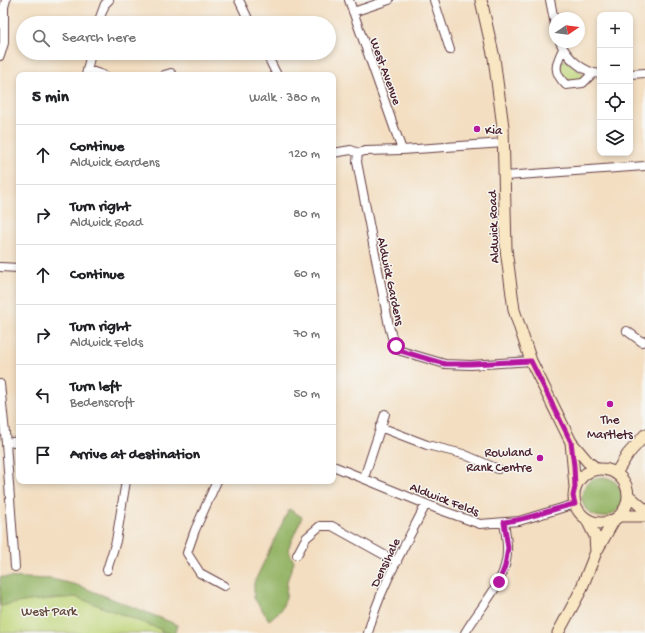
<!DOCTYPE html>
<meta charset="utf-8">
<style>
:root{--surface:#fff;--page:#f2f2f2;--text:#202124;--muted:#757577;--line:#e0e0e0}
body{margin:0;font-family:"Gochi Hand",sans-serif;background:var(--page);color:var(--text)}
.controls{position:absolute;right:12px;top:12px;display:grid;overflow:hidden;border-radius:8px;box-shadow:0 2px 6px #0003}
.controls button{width:36px;height:36px;display:grid;place-items:center;padding:0;border:0;border-bottom:1px solid var(--line);background:var(--surface);color:var(--text);font:20px sans-serif}
.compass{position:absolute;left:549px;top:12px;width:36px;height:36px;border-radius:50%;background:var(--surface);box-shadow:0 2px 6px #0003;rotate:77deg}
.stop{position:absolute;width:12px;height:12px;margin:-9px;border:3px solid #b5179e;border-radius:50%;background:#fff}
.stop.end{background:#b5179e;border-color:#fff;box-shadow:0 1px 4px #0008}
.list{margin:0;padding:0;list-style:none}
h2{display:flex;justify-content:space-between;align-items:center;height:52px;margin:0;padding:0 16px;font-size:17px}
h2 small{font-size:13px;font-weight:400;color:var(--muted)}
.list li{display:grid;grid-template-columns:26px 1fr auto;gap:12px;align-items:center;box-sizing:border-box;height:60px;padding:0 16px;border-top:1px solid var(--line)}
.list b{display:block;font-size:15px;white-space:nowrap}
.list p{margin:0;font-size:13px;white-space:nowrap;color:var(--muted)}
.list em{font-size:13px;font-style:normal;color:var(--muted)}
.icon{flex:none;width:22px;height:22px;fill:none;stroke:currentColor;stroke-width:2;stroke-linecap:round;stroke-linejoin:round}
.map{position:relative;flex:none;width:645px;height:633px;overflow:hidden}
.search{position:absolute;background:var(--surface);box-shadow:0 2px 6px #0003;left:16px;top:16px;width:320px;height:44px;display:flex;align-items:center;gap:10px;box-sizing:border-box;padding:0 14px;border-radius:22px;color:var(--muted);font-size:15px}
.panel{position:absolute;background:var(--surface);box-shadow:0 2px 6px #0003;left:16px;top:72px;width:320px;height:412px;border-radius:8px}
.map>svg:first-child{display:block}
</style>
<div class="map">
<svg width="645" height="633" viewBox="0 0 645 633">
<rect width="100%" height="100%" fill="#f6f6f2"/>
<filter id="ink" filterUnits="userSpaceOnUse"><feTurbulence type="fractalNoise" baseFrequency=".025" numOctaves="2"/><feDisplacementMap in="SourceGraphic" scale="8" xChannelSelector="R" yChannelSelector="G"/><feConvolveMatrix kernelMatrix="1 2 1 2 8 2 1 2 1" color-interpolation-filters="sRGB"/></filter>
<filter id="wash" filterUnits="userSpaceOnUse"><feTurbulence type="fractalNoise" baseFrequency=".012" numOctaves="4" result="noise"/><feDisplacementMap in="SourceGraphic" scale="16" xChannelSelector="R" yChannelSelector="G"/><feGaussianBlur stdDeviation="0.9" result="paint"/><feColorMatrix in="noise" values="0 0 0 0 0 0 0 0 0 0 0 0 0 0 0 0 0 1.4 0 .05"/><feComposite in="paint" operator="in"/></filter>
<g filter="url(#wash)">
<rect width="100%" height="100%" fill="#f3dec1"/>
<path fill="#bfd579" stroke="#847a52" d="M 564,60 L 567,61 L 584,75 L 582,80 C 568,82 567,81 560,70 L 562,61 Z
M 0,586 L 77,588 L 169,633 L 0,633 Z"/>
<path fill="#97b669" stroke="#706a4a" d="M582 497a20 20 0 1 1 40 0a20 20 0 1 1-40 0Z
M 289,509 L 302,517 L 288,549 L 294,562 L 287,581 L 286,598 L 281,610 L 269,620 L 254,598 L 254,583 Z
M 0,577 L 52,579 L 77,585 L 178,625 L 175,633 L 161,633 L 162,630 L 76,597 L 29,601 L 0,606 Z"/>
</g>
<g filter="url(#ink)">
<g fill="none" stroke-linecap="round" stroke-linejoin="round">
<g stroke="#633c42" stroke-width="10">
<path id="street" d="M 239,0 L 250,23
M 349,0 L 402,150
M 434,0 L 450,50
M 550,0 L 555,25
M 353,12 L 389,0
M 98,23 L 105,4 L 109,0
M 560,42 C 567,58 583,72 600,74
M 563,49 C 555,65 553,72 566,85 L 583,83 L 593,73
M 266,53 L 277,75
M 0,56 L 4,43 L 4,7 L 6,0
M 88,70 L 103,75
M 630,74 L 645,73
M 86,75 L 91,53
M 164,75 L 171,73 L 172,75
M 333,153 L 351,150 L 358,153
M 358,153 L 357,162 L 389,326 L 393,341 L 398,349 L 401,351 L 445,364 L 471,365 L 531,361
M 358,153 L 365,151 L 402,150 L 504,143
M 505,176 L 645,166
M 0,267 L 19,268
M 627,331 L 642,342 L 645,341
M 0,384 L 6,443 L 15,567
M 380,427 L 427,445 L 463,454 L 498,469
M 6,443 L 19,441
M 333,466 L 438,509 L 480,524 L 519,521 L 575,504
M 364,478 L 385,414
M 217,481 L 195,530 L 187,553 L 200,573 L 224,586
M 297,555 L 306,538 L 320,526 L 332,526 L 397,562
M 107,570 L 116,541 L 126,481
M 368,633 C 380,587 405,546 426,504
M 465,633 C 480,606 509,581 507,547 C 507,539 505,530 504,522"/>
</g>
<g stroke="#633c42" stroke-width="13">
<path id="secondary" d="M 481,0 L 494,58 L 503,127 L 506,249 L 514,310 L 531,361 L 571,442 L 588,462 L 597,469
M 571,442 L 575,487
M574 496a27 27 0 1 1 54 0a27 27 0 1 1-54 0Z
M 616,473 L 628,454 L 645,435
M 628,495 L 645,510
M 620,516 L 645,516
M 587,520 L 595,536 L 596,552
M 558,633 L 580,592 L 596,552 L 614,520"/>
</g>
<use href="#street" stroke="#fff" stroke-width="8"/>
<use href="#secondary" stroke="#f9e7c3" stroke-width="11"/>
</g>
</g>
<g fill="none" stroke-linecap="round" stroke-linejoin="round" filter="url(#ink)">
<path stroke="#b5179e" stroke-width="5" d="M 396,346 L 401,351 L 445,364 L 471,364 L 531,361 L 571,442 L 574,466 L 575,487 L 573,496 L 575,504 C 550,509 529,520 504,522 L 508,548 L 505,566 L 499,582"/>
</g>
<g fill="#b5179e" stroke="#f6f6f2" stroke-width="1.5">
<circle cx="477" cy="129" r="4"/>
<circle cx="610" cy="404" r="4"/>
<circle cx="540" cy="458" r="4"/>
</g>
<g text-anchor="middle" stroke-width="3" stroke-linejoin="round" paint-order="stroke">
<g font-size="13" fill="#4a1f2b" stroke="#f6f6f2">
<text transform="translate(387 71) rotate(70)" y="5">West Avenue</text>
<text transform="translate(492 227) rotate(-92)" y="5">Aldwick Road</text>
<text transform="translate(392 281) rotate(78)" y="5">Aldwick Gardens</text>
<text transform="translate(445 498) rotate(21)" y="5">Aldwick Felds</text>
<text transform="translate(384 562) rotate(-64)" y="5">Densihale</text>
</g>
<g font-size="13" fill="#4a1f2b" stroke="#f6f6f2" text-anchor="start">
<text x="485" y="134">Kia</text>
<text x="610" y="423" text-anchor="middle">The<tspan x="610" dy="15">Martlets</tspan></text>
<text x="532" y="456" text-anchor="end">Rowland<tspan x="532" dy="15">Rank Centre</tspan></text>
</g>
<g font-size="13" fill="#674c3e" stroke="#f6f6f2">
<text x="49" y="615">West Park</text>
</g>
</g>
</svg>
<div class="controls">
<button>+</button>
<button>−</button>
<button><svg class="icon" aria-label="locate" viewBox="0 0 24 24"><circle cx="12" cy="12" r="6"/><path d="M12 2v4M12 18v4M2 12h4M18 12h4"/></svg></button>
<button><svg class="icon" aria-label="layers" viewBox="0 0 24 24"><path d="M12 4l9 5-9 5-9-5zM3 14l9 5 9-5"/></svg></button>
</div>
<svg class="compass" viewBox="-18 -18 36 36"><path d="M0-13l5 13h-10z" fill="#e53935"/><path d="M0 13l5-13h-10z" fill="#757577"/></svg>
<div class="stop" style="left:396px;top:346px"></div>
<div class="stop end" style="left:499px;top:582px"></div>
<div class="search"><svg class="icon" aria-label="search" viewBox="0 0 24 24"><circle cx="10" cy="10" r="6"/><path d="M15 15l6 6"/></svg>Search here</div>
<section class="panel">
<h2>5 min<small>Walk · 380 m</small></h2>
<ul class="list">
<li><svg class="icon" aria-label="ahead" viewBox="0 0 24 24"><path d="M12 20V5M6 11l6-6 6 6"/></svg><div><b>Continue</b><p>Aldwick Gardens</p></div><em>120 m</em></li>
<li><svg class="icon" aria-label="right" viewBox="0 0 24 24"><path d="M7 20v-9h11M14 6l5 5-5 5"/></svg><div><b>Turn right</b><p>Aldwick Road</p></div><em>80 m</em></li>
<li><svg class="icon" aria-label="ahead" viewBox="0 0 24 24"><path d="M12 20V5M6 11l6-6 6 6"/></svg><div><b>Continue</b></div><em>60 m</em></li>
<li><svg class="icon" aria-label="right" viewBox="0 0 24 24"><path d="M7 20v-9h11M14 6l5 5-5 5"/></svg><div><b>Turn right</b><p>Aldwick Felds</p></div><em>70 m</em></li>
<li><svg class="icon" aria-label="left" viewBox="0 0 24 24"><path d="M17 20v-9H6M10 6l-5 5 5 5"/></svg><div><b>Turn left</b><p>Bedenscroft</p></div><em>50 m</em></li>
<li><svg class="icon" aria-label="arrive" viewBox="0 0 24 24"><path d="M6 21V4h12l-3 4 3 4H6"/></svg><div><b>Arrive at destination</b></div></li>
</ul>
</section>
</div>
